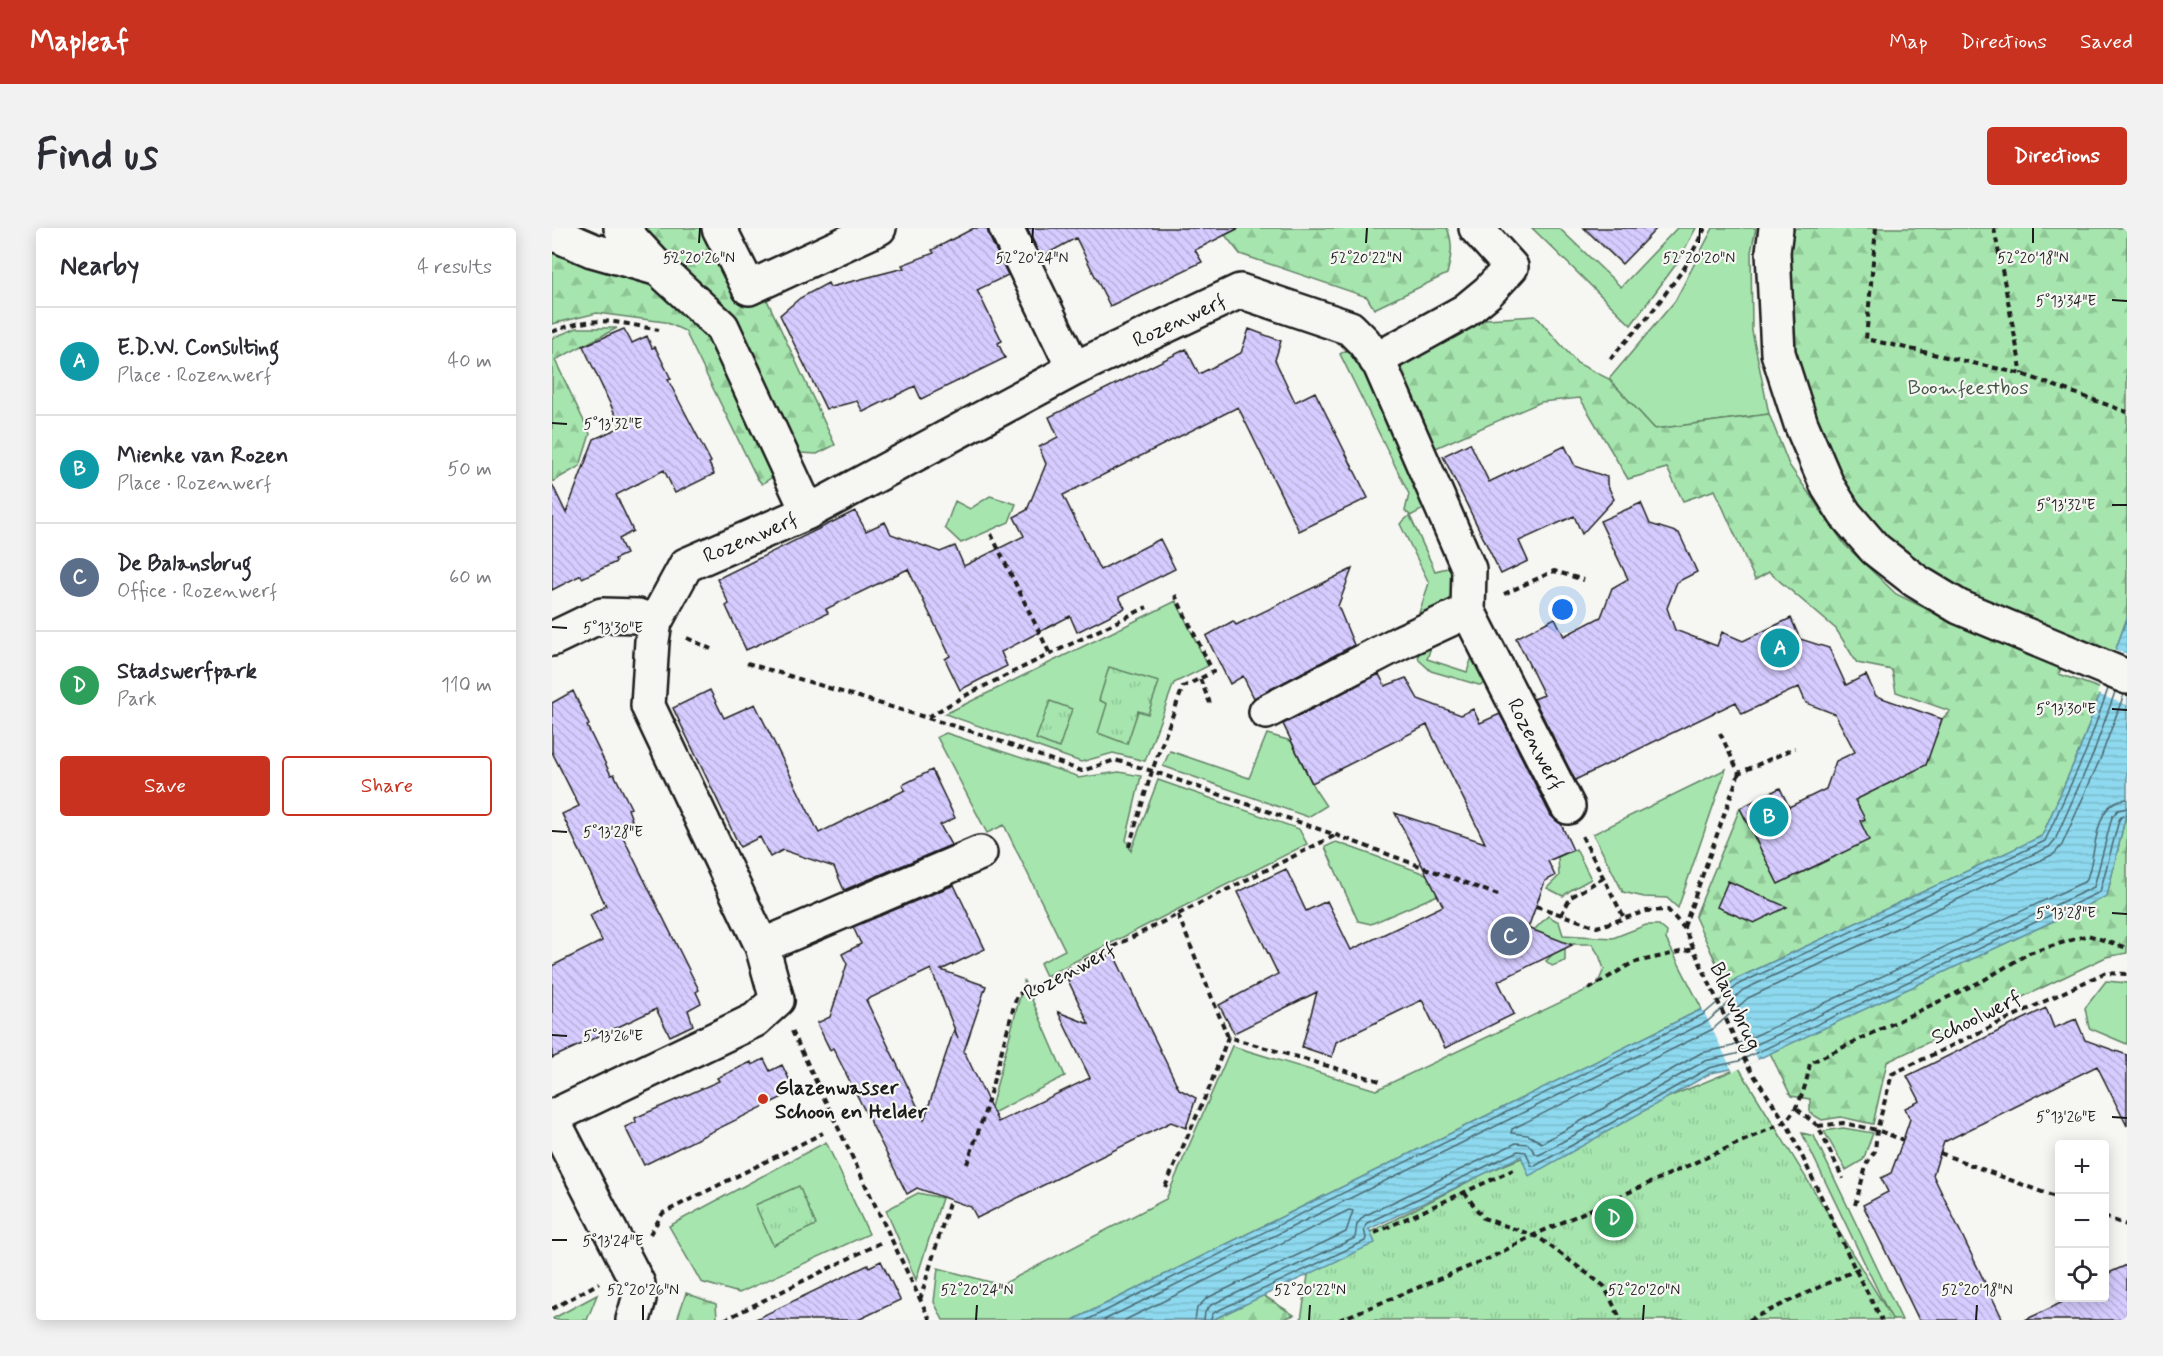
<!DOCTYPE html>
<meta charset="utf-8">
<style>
:root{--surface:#fff;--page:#f2f2f3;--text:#2b2b33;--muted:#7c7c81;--line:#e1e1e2;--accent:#c8321e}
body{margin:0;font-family:Mynerve,sans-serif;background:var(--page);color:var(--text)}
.controls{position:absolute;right:18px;bottom:18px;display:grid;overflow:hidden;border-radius:6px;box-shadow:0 3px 15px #0003}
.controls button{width:54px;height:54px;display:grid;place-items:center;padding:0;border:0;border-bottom:2px solid var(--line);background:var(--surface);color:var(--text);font:30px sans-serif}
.you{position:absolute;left:1011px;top:382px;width:21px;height:21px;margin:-15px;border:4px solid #fff;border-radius:50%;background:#1a73e8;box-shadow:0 0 0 9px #1a73e833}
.badge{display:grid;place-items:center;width:39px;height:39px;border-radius:50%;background:var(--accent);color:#fff;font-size:20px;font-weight:700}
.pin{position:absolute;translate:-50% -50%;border:3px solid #fff;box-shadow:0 2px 6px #0006}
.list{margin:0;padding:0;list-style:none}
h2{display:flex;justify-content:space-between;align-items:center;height:78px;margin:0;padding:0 24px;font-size:26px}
h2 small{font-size:20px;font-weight:400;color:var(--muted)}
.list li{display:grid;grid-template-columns:39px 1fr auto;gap:18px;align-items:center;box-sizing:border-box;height:108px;padding:0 24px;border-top:2px solid var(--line)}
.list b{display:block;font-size:22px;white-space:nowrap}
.list p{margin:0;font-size:20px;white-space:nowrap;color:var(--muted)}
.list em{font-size:20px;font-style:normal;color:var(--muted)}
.actions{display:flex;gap:12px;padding:18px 24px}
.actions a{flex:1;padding:14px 0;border:2px solid var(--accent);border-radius:6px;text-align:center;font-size:21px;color:var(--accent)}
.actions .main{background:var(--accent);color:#fff}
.icon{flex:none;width:33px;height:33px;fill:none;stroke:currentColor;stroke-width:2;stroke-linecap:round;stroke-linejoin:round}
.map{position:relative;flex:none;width:1575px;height:1092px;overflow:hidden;border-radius:6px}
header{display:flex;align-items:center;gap:36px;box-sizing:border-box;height:84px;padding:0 30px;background:var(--accent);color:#fff}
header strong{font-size:28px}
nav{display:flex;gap:33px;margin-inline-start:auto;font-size:21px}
.intro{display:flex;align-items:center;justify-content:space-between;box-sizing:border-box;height:144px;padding:0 36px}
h1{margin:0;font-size:42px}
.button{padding:15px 27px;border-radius:6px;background:var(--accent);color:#fff;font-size:21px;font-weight:700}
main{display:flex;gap:36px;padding:0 36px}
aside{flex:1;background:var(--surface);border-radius:6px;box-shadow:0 3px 15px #0003}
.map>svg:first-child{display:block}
</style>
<header>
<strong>Mapleaf</strong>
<nav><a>Map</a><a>Directions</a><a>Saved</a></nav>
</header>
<div class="intro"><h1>Find us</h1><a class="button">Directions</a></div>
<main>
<aside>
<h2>Nearby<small>4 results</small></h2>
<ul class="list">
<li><span class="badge" style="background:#0f9aa8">A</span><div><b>E.D.W. Consulting</b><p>Place · Rozenwerf</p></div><em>40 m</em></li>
<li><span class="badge" style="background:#0f9aa8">B</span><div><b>Mienke van Rozen</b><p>Place · Rozenwerf</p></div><em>50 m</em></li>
<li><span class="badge" style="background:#5c6f8a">C</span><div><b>De Balansbrug</b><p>Office · Rozenwerf</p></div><em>60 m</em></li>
<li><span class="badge" style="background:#2e9e5b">D</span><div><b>Stadswerfpark</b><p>Park</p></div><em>110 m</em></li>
</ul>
<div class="actions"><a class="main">Save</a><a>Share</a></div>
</aside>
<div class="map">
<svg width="1575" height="1092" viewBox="0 0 1575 1092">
<defs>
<pattern id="forest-firs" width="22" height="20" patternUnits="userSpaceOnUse" patternTransform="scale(1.5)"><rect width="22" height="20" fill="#a6e6ae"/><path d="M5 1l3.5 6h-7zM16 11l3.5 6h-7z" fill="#8ec595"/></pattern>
<pattern id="park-tufts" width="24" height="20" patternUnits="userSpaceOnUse" patternTransform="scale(1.5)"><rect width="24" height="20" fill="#a6e6ae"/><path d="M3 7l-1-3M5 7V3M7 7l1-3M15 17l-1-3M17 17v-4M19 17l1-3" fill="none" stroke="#8ec595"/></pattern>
<pattern id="water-rules" width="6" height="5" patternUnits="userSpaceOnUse" patternTransform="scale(1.5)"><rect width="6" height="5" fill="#8ed9ef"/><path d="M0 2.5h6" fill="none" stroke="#7abacc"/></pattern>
<pattern id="building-back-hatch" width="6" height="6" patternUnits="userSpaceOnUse" patternTransform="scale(1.5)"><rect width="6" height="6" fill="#d6ccff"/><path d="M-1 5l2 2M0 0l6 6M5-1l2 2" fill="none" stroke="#b7afda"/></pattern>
</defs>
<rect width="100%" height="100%" fill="#f6f6f2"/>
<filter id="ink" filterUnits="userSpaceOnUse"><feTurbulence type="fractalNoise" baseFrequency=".0167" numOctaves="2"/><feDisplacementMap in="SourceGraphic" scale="12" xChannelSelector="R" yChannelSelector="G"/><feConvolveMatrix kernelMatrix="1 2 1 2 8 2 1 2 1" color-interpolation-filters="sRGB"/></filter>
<g filter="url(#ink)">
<path fill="#a6e6ae" stroke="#618165" stroke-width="1.5" d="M 980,0 L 1007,0 L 1069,59 L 1125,0 L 1144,0 L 1125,35 L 1079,97 Z
M 1161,0 L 1204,0 L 1199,24 L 1200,103 L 1217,186 L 1103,201 L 1057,151 L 1123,73 Z
M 798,120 L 810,134 L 877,278 L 858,288 L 883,343 L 903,338 L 902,372 L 864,394 L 877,355 L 848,296 L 858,287 L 853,283 L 857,266 L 788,126 Z
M 438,268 L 464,276 L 457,294 L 409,315 L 393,300 L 403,273 L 418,281 Z
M 624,373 L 656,438 L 622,455 L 593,533 L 561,525 L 529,534 L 393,486 Z
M 882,410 L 875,431 L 915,444 L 922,423 L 942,454 L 927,457 L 879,443 L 867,432 L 865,420 Z
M 394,505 L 525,548 L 526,550 L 567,544 L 589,548 L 574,612 L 579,623 L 606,552 L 747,601 L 755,616 L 494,748 L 488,735 L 513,722 L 452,597 L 435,605 L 385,509 Z
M 715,506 L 739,513 L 762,560 L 774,578 L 756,589 L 611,538 L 618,523 L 697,550 Z
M 1174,541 L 1126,680 L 1115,670 L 1092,669 L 1071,664 L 1041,606 Z
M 784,614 L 882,649 L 888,666 L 819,696 L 806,693 L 773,619 Z
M 1024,621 L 1039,651 L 1019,662 L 1011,668 L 995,660 L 1007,648 L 1006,629 Z
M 996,688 L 1007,694 L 1011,707 L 1061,710 L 1094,697 L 1107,697 L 1115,704 L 1114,711 L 1150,781 L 521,1092 L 391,1092 L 382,1074 L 386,1040 L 449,1057 L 614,971 L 680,818 L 824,862 L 1045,757 L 1052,741 L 1047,727 L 1040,716 L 1013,716 L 1013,733 L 1000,738 L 994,733 L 1002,725 L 981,703 Z
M 472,753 L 513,848 L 437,887 Z
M 1554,753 L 1575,755 L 1575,816 L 1537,800 L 1533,780 Z
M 1291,900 L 1321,905 L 1311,932 L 1294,942 L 1272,903 Z
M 1250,905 L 1262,908 L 1350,1092 L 1340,1092 Z
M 274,914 L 317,1006 L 187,1065 L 149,1054 L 117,998 Z
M 366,965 L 390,970 L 364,1052 L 334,982 Z
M 45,1067 L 35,1092 L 0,1092 L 0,1091 Z"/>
<path fill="url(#forest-firs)" stroke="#618165" stroke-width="1.5" d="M 88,0 L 161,0 L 214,70 L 283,217 L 265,226 L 249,225 Z
M 687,0 L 895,0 C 902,16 899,30 895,46 L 822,81 L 815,69 L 688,26 L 673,7 Z
M 1229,0 L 1575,0 L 1575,390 L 1560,432 L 1359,339 L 1294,273 L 1250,168 L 1221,22 Z
M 0,16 L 129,69 L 157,107 L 223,247 L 210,256 L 205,250 L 133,103 L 113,94 L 45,85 L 0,96 Z
M 984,88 L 1025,135 L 1057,151 L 1103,201 L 1217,186 L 1237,237 L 1293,317 L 1344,366 L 1403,395 L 1512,431 L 1507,446 L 1550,461 L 1528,521 L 1490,608 L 1184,751 L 1175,758 L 1143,689 L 1188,580 L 1207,619 L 1234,628 L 1245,647 L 1283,629 L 1292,601 L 1312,591 L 1303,572 L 1340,554 L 1350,526 L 1384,509 L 1390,491 L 1398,483 L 1344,464 L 1340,442 L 1305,435 L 1284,401 L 1217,344 L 1203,352 L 1163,262 L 1131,273 L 1115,240 L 1076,251 L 1028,170 L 989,174 L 879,222 L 839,139 L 934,91 Z
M 25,100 L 65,100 L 3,132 L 38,206 L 28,238 L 0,254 L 0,110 Z
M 1575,582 L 1575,725 L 1554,729 L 1335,834 L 1321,896 L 1289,889 L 1270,892 L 1258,885 L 1258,871 L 1239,868 L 1218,825 L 1555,668 Z
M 134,1065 L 164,1076 L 165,1090 L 161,1092 L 125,1092 Z
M 711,1067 L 742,1087 L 729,1092 L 660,1092 Z"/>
<path fill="url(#park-tufts)" stroke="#618165" stroke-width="1.5" d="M 557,439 L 607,454 L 596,486 L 586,483 L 575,516 L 546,505 L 555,476 L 547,472 Z
M 498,473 L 520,481 L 507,520 L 484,511 Z
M 1187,840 L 1341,1092 L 749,1092 L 758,1035 L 933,945 Z
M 247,958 L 264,997 L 221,1017 L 203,977 Z"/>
<path fill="url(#water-rules)" stroke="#608d9b" stroke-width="1.5" d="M 1575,390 L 1575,582 L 1555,668 L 1189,839 L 1159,845 L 977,948 L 969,928 L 817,1001 L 823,1015 L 660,1092 L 521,1092 L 1150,781 L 1184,751 L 1490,608 L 1528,521 Z"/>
<path fill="#f6f6f2" d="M 1561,421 L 1575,426 L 1575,477 L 1545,466 Z
M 1170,758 L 1206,832 L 1181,844 L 1149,778 Z"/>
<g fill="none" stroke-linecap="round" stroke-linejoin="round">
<path stroke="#4a6870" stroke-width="1.5" d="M 1572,466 L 1549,529 L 1510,617 L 1502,626 L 1196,770 L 1161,801 L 960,901 L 959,905 L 976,907 L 990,915 L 1149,825 L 1181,818 L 1534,653 C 1545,629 1540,572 1575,571
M 535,1092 L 1152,786 L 1187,756 L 1493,613 L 1534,523 L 1556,461
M 552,1092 L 1156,793 L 1191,762 L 1497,619 L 1503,612 L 1541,526 L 1563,464
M 573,1092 L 797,982 L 801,983 L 794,1004 L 655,1070 L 645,1080 L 643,1092
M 652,1092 L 653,1084 L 659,1077 L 803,1010 L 805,996 L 812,988 L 964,915 L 976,916 L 984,926 L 987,927 L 1153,833 L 1184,826 L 1542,659 L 1560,589 L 1566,582 L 1575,580
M 659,1092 L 660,1087 L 663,1084 L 813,1013 L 814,1010 L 812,1001 L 815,995 L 966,923 L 974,924 L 979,937 L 983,938 L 1157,840 L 1187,833 L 1548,664 L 1567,592 L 1570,588 L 1575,587"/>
</g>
<path fill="url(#building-back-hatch)" stroke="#1c1c1c" stroke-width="1.5" fill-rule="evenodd" d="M 422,0 L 435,0 L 437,8 L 456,47 L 425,62 L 450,113 L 446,115 L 453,130 L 369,171 L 363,158 L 311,184 L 305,173 L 274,181 L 228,87 L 248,70 L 276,55 L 278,59 L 352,40 L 350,37 L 382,25 L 380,22 Z
M 475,0 L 687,0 L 643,22 L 650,34 L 558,78 L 524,10 L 489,29 Z
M 1032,0 L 1105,0 L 1070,36 Z
M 72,101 L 80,115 L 95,108 L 100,120 L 103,119 L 119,151 L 116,152 L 159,234 L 157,235 L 162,246 L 123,265 L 112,242 L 64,267 L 81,303 L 67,311 L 74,326 L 63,331 L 64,334 L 30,350 L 29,347 L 0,362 L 0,256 L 14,285 L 42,211 L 69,199 L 31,118 Z
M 697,101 L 729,113 L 723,132 L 743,174 L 763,164 L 816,270 L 747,303 L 686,179 L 511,267 L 548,342 L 608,311 L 623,341 L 567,369 L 573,380 L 525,404 L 518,388 L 449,424 L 455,438 L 408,462 L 393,431 L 398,428 L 356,341 L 274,381 L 276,385 L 194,422 L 174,378 L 177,376 L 165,351 L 303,283 L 314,303 L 333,294 L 339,306 L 388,324 L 403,318 L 412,338 L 472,308 L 462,289 L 475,282 L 494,236 L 487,219 L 506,209 L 497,189 L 634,121 L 647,146 L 689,125 Z
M 918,215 L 937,254 L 1013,218 L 1023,238 L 1055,249 L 1055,256 L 1062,271 L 1030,306 L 1022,288 L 967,313 L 976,333 L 949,346 L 891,228 Z
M 1089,275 L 1098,296 L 1127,305 L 1145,344 L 1125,354 L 1115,380 L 1123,402 L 1165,418 L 1170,404 L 1191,413 L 1239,390 L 1248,411 L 1277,420 L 1294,457 L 1314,447 L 1324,468 L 1390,491 L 1374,537 L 1303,572 L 1313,591 L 1308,593 L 1317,612 L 1226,656 L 1188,580 L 1228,560 L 1237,579 L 1274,561 L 1284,533 L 1303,524 L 1283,486 L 1254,475 L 1247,459 L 1190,486 L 1184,474 L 1023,552 L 982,471 L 992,467 L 964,410 L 1003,390 L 1012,408 L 1049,389 L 1060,360 L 1076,351 L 1048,293 Z
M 800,341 L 786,378 L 802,417 L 702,470 L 691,448 L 678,456 L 654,408 L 681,393 L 684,397 Z
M 827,446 L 833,458 L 854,450 L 866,471 L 909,487 L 921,481 L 928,495 L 948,486 L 999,588 L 1009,596 L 1021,622 L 996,633 L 1003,648 L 993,653 L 976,700 L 1020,717 L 946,753 L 962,786 L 893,820 L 870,772 L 784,814 L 780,829 L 750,819 L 765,764 L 682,805 L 667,777 L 726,746 L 686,664 L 734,641 L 754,683 L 775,673 L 799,722 L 891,678 L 843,585 L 933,615 L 875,497 L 760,555 L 731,496 Z
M 158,462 L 172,490 L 203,476 L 267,605 L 353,562 L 350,557 L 380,542 L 403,590 L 388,597 L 399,617 L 292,662 L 282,639 L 231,622 L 218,629 L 208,609 L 188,619 L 121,480 Z
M 21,463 L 37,497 L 35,498 L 59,547 L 62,546 L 79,580 L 76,581 L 80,592 L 66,599 L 147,762 L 144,764 L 149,775 L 136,782 L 141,797 L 118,808 L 104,781 L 0,830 L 0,738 L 50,713 L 38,687 L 54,678 L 10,586 L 27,578 L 0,524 L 0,475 Z
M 1176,653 L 1235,679 L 1202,695 L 1165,679 Z
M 402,657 L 433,721 L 389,742 L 434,758 L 412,823 L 446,894 L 538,850 L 506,784 L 537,796 L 514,748 L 561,725 L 627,861 L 644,870 L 634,900 L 619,894 L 425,990 L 419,979 L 365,960 L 355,966 L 281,820 L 278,822 L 265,795 L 278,789 L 295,736 L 290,726 L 309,716 L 301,699 ZM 379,741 L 406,810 L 402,802 L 372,892 L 314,772 Z
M 1494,780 L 1502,800 L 1524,791 L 1533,812 L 1575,827 L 1575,898 L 1545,838 L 1392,914 L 1381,947 L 1451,1092 L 1367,1092 L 1311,977 L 1336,964 L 1329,950 L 1339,945 L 1351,912 L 1358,891 L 1353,880 L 1368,873 L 1355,848 Z
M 212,831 L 218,843 L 230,837 L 243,863 L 92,937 L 73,899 L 84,894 L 83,890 L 167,853 L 165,850 L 199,834 L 200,837 Z
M 329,1033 L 348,1072 L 306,1092 L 202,1092 L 316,1037 L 317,1039 Z
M 1575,1037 L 1575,1092 L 1473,1092 L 1519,1070 L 1552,1070 L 1552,1047 Z"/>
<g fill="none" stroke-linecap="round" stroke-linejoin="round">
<g stroke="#1c1c1c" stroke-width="38">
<path id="minor" d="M 69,0 L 107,41 L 170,99 L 256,284
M 167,0 L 197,60 L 327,0
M 454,0 L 522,141
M 1224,0 L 1221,24 L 1226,125 L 1249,196 L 1276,259 L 1293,286 L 1323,321 L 1364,353 L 1407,379 L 1575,449
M 0,5 L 40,22 L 107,41
M 824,132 L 913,83 L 936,64 L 959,39 L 924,0
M 0,411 L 50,387 L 86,388 L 103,394
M 714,484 L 849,414 L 916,383
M 210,718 L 428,625
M 0,889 L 203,792 L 225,772 L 210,718 L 96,478 L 100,413 L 103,394 L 134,337 L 256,284 L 522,141 L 688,63 L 798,100 L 812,114 L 828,137 L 917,341 L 916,383 L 1016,579
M 0,890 L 86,1056 L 87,1071 L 81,1092"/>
</g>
<path stroke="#1c1c1c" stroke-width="4" stroke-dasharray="6 4.5" stroke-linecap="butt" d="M 1324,0 L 1314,111 L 1470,146 L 1575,184
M 1442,0 L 1470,146
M 0,104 C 42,86 64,94 107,102
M 1058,131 L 1099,85 L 1133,39 L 1153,0
M 439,306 L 498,426
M 952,366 L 1002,343 L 1032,352
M 135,410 L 159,421
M 195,435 L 428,506 L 530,543 L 563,532 L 600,543 L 784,607 L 946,667
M 648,451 L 658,475
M 376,489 L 418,465 L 595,379
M 1168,505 L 1187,545 L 1243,520
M 1030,608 L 1072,690
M 577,619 L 600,543 L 631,459 L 661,444 L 623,367
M 984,678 L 1045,699 L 1095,683 L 1116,682 L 1132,700 L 1195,837 L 1236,898 L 1303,1041 L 1330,1092
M 626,687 L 676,809 L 828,853
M 1009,687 L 1019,669 L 1051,650
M 1132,699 L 1187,545
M 1037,761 L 1080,735 L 1141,721
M 240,803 L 378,1092
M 1245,881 L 1266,898 L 1291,951
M 1266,898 L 1291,895 L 1325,902 L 1351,912
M 1388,925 L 1508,971
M 415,936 L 432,887 L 465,767 L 784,607
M 613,959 L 658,858 L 676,809
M 912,964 L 931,990 L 986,1009 L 1052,1058 L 1069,1092
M 1303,977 L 1315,935 L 1323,923 L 1325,902 L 1340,846 L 1552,745 L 1575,746
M 1552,989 L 1575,997
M 823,1005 L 961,942
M 98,1006 L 111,985 L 271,905
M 368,1072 L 398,972
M 0,1081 L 47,1055
M 172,1092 L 328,1015
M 787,1092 L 938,1030 L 982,1007 L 1233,894 C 1249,876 1254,858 1258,835 L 1432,752 L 1477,725 L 1536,707 L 1575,720
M 1197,1092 L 1310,1039"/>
<use href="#minor" stroke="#f6f6f2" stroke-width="33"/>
</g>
</g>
<path fill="none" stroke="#1c1c1c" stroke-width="2" d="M 147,15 L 148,0M 480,15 L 481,0M 814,15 L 815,0M 1147,15 L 1148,0M 1481,15 L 1481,0M 1560,72 L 1575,73M 0,195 L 15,196M 1560,277 L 1575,277M 0,399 L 15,400M 1560,481 L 1575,482M 0,603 L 15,604M 1560,685 L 1575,686M 0,807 L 15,808M 1560,889 L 1575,890M 0,1012 L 15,1012M 91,1092 L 91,1077M 424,1092 L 425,1077M 757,1092 L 758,1077M 1091,1092 L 1092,1077M 1424,1092 L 1425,1077"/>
<circle fill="#c8321e" stroke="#f6f6f2" stroke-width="2" cx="211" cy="871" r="6"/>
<g text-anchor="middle" stroke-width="4.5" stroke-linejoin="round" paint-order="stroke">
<g font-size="21" fill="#1c1c1c" stroke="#f6f6f2">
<text transform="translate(627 92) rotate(-25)" y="7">Rozenwerf</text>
<text transform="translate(198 309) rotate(-23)" y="7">Rozenwerf</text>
<text transform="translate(984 516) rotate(63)" y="7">Rozenwerf</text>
<text transform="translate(517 743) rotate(-28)" y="7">Rozenwerf</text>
<text transform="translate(1184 778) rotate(65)" y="7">Blauwbrug</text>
<text transform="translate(1424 789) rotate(-26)" y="7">Schoolwerf</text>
</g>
<g font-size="21" fill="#455948" stroke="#f6f6f2">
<text x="1416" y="166">Boomfeestbos</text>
</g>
<g font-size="21" font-weight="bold" fill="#1c1c1c" stroke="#f6f6f2" text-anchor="start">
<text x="223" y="866">Glazenwasser<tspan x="223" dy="24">Schoon en Helder</tspan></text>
</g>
</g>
<g font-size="15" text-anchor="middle" fill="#1c1c1c" stroke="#f6f6f2" stroke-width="4.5" stroke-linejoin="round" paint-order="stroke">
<text x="147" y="35">52°20'26"N</text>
<text x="480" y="35">52°20'24"N</text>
<text x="814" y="35">52°20'22"N</text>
<text x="1147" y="35">52°20'20"N</text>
<text x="1481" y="35">52°20'18"N</text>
<text x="1514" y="78">5°13'34"E</text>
<text x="61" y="201">5°13'32"E</text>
<text x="1514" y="282">5°13'32"E</text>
<text x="61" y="405">5°13'30"E</text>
<text x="1514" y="486">5°13'30"E</text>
<text x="61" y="609">5°13'28"E</text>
<text x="1514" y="690">5°13'28"E</text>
<text x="61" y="813">5°13'26"E</text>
<text x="1514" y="894">5°13'26"E</text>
<text x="61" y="1018">5°13'24"E</text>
<text x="91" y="1067">52°20'26"N</text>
<text x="425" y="1067">52°20'24"N</text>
<text x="758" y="1067">52°20'22"N</text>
<text x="1092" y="1067">52°20'20"N</text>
<text x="1425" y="1067">52°20'18"N</text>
</g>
</svg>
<div class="controls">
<button>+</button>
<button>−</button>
<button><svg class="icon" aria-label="locate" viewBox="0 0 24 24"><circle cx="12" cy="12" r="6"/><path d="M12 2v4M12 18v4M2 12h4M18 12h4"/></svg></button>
</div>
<div class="you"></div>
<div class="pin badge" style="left:1228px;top:420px;background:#0f9aa8">A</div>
<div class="pin badge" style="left:1217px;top:589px;background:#0f9aa8">B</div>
<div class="pin badge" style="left:958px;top:708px;background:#5c6f8a">C</div>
<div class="pin badge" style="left:1062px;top:990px;background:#2e9e5b">D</div>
</div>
</main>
